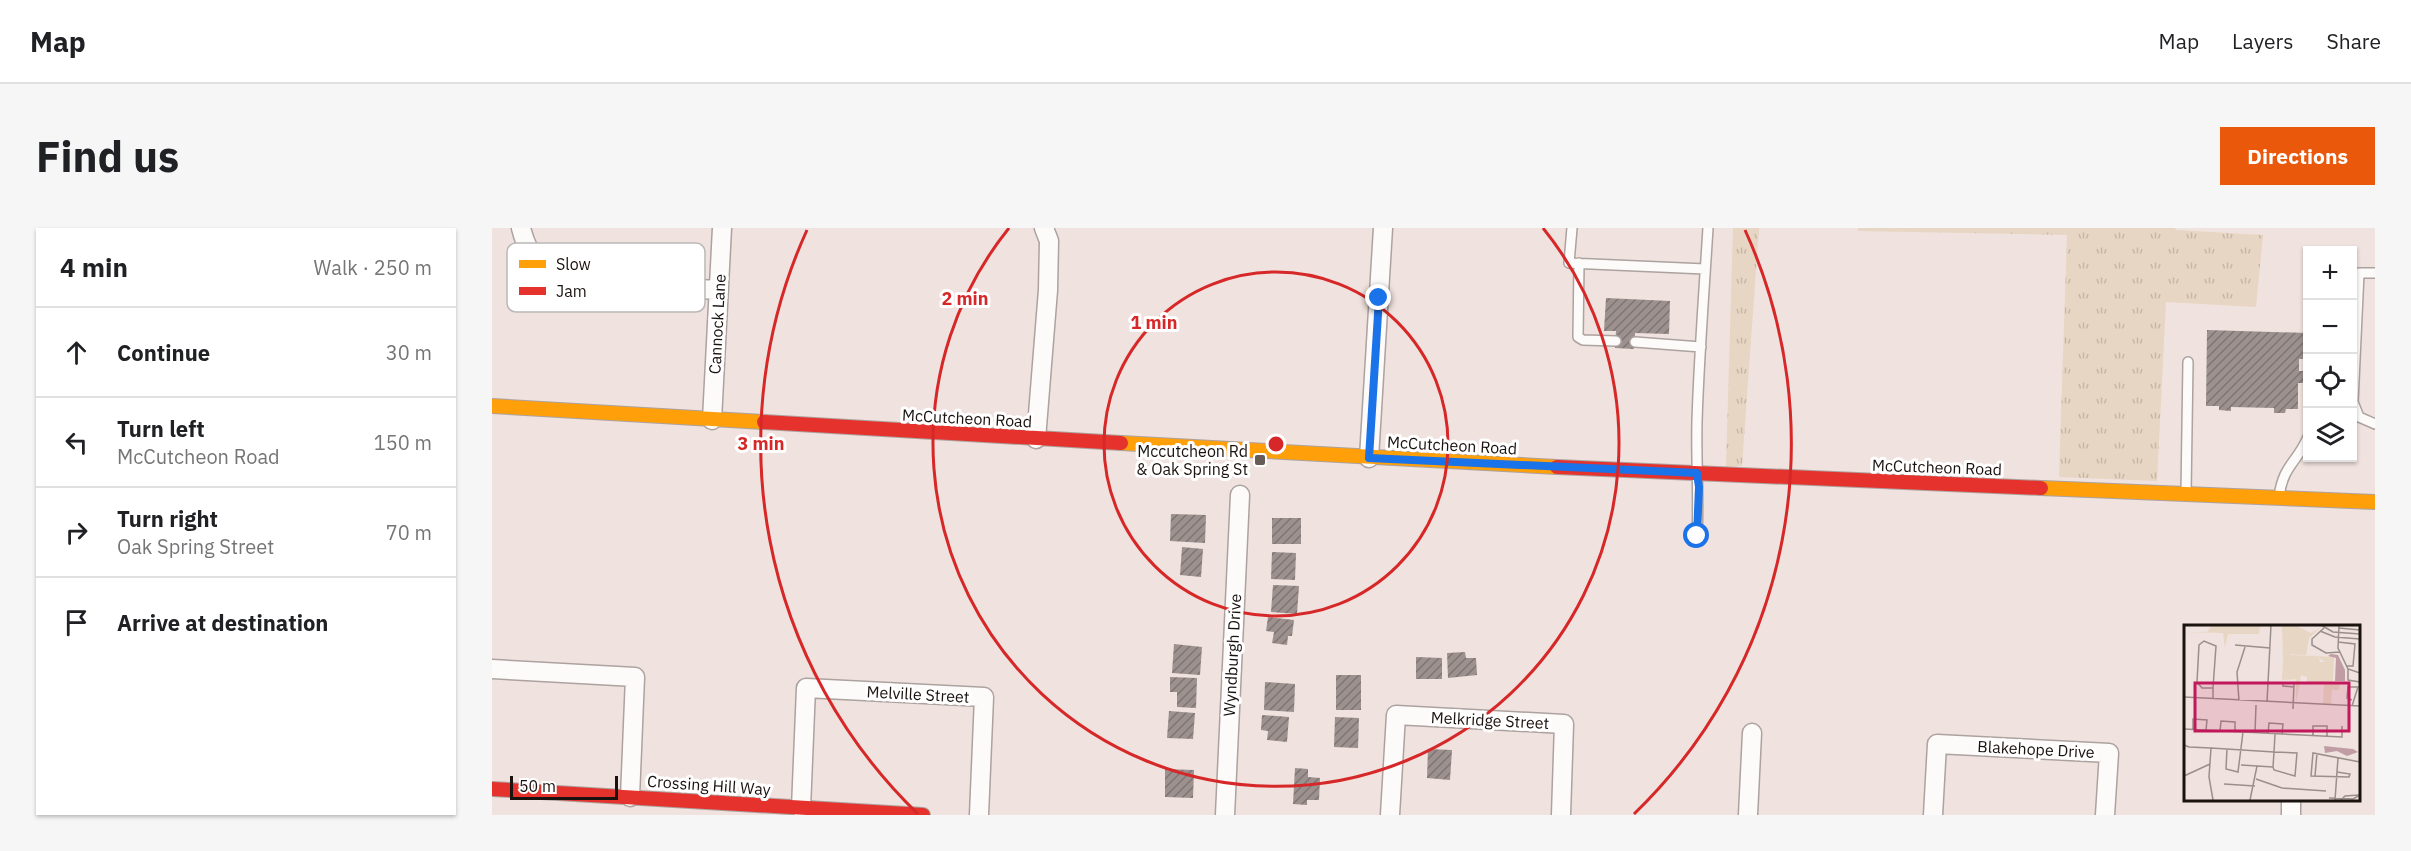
<!DOCTYPE html>
<meta charset="utf-8">
<style>
:root{--surface:#fff;--page:#f6f6f6;--text:#202124;--muted:#757577;--line:#e0e0e0;--accent:#ea580c}
body{margin:0;font-family:"IBM Plex Sans",sans-serif;background:var(--page);color:var(--text)}
.controls{position:absolute;right:18px;top:18px;display:grid;overflow:hidden;border-radius:0px;box-shadow:0 2px 4px #0004}
.controls button{width:54px;height:54px;display:grid;place-items:center;padding:0;border:0;border-bottom:2px solid var(--line);background:var(--surface);color:var(--text);font:30px sans-serif}
.scale{position:absolute;left:18px;bottom:15px;width:108px;box-sizing:border-box;padding-left:6px;border:3px solid #1a120f;border-top:0;font-size:16px;line-height:21px;white-space:nowrap;color:#1a120f;-webkit-text-stroke:4px #fff;paint-order:stroke}
.stop{position:absolute;width:18px;height:18px;margin:-14px;border:4px solid #1a73e8;border-radius:50%;background:#fff}
.stop.end{background:#1a73e8;border-color:#fff;box-shadow:0 2px 6px #0008}
.list{margin:0;padding:0;list-style:none}
h2{display:flex;justify-content:space-between;align-items:center;height:78px;margin:0;padding:0 24px;font-size:26px}
h2 small{font-size:20px;font-weight:400;color:var(--muted)}
.list li{display:grid;grid-template-columns:39px 1fr auto;gap:18px;align-items:center;box-sizing:border-box;height:90px;padding:0 24px;border-top:2px solid var(--line)}
.list b{display:block;font-size:22px;white-space:nowrap}
.list p{margin:0;font-size:20px;white-space:nowrap;color:var(--muted)}
.list em{font-size:20px;font-style:normal;color:var(--muted)}
.icon{flex:none;width:33px;height:33px;fill:none;stroke:currentColor;stroke-width:2;stroke-linecap:round;stroke-linejoin:round}
.map{position:relative;flex:none;width:1883px;height:587px;overflow:hidden;border-radius:0px}
header{display:flex;align-items:center;gap:36px;box-sizing:border-box;height:84px;padding:0 30px;background:var(--surface);border-bottom:2px solid var(--line)}
header strong{font-size:28px}
nav{display:flex;gap:33px;margin-inline-start:auto;font-size:21px}
.intro{display:flex;align-items:center;justify-content:space-between;box-sizing:border-box;height:144px;padding:0 36px}
h1{margin:0;font-size:42px}
.button{padding:15px 27px;border-radius:0px;background:var(--accent);color:#fff;font-size:21px;font-weight:700}
main{display:flex;gap:36px;padding:0 36px}
aside{flex:1;background:var(--surface);border-radius:0px;box-shadow:0 2px 4px #0004}
.map>svg:first-child{display:block}
</style>
<header>
<strong>Map</strong>
<nav><a>Map</a><a>Layers</a><a>Share</a></nav>
</header>
<div class="intro"><h1>Find us</h1><a class="button">Directions</a></div>
<main>
<aside>
<h2>4 min<small>Walk · 250 m</small></h2>
<ul class="list">
<li><svg class="icon" aria-label="ahead" viewBox="0 0 24 24"><path d="M12 20V5M6 11l6-6 6 6"/></svg><div><b>Continue</b></div><em>30 m</em></li>
<li><svg class="icon" aria-label="left" viewBox="0 0 24 24"><path d="M17 20v-9H6M10 6l-5 5 5 5"/></svg><div><b>Turn left</b><p>McCutcheon Road</p></div><em>150 m</em></li>
<li><svg class="icon" aria-label="right" viewBox="0 0 24 24"><path d="M7 20v-9h11M14 6l5 5-5 5"/></svg><div><b>Turn right</b><p>Oak Spring Street</p></div><em>70 m</em></li>
<li><svg class="icon" aria-label="arrive" viewBox="0 0 24 24"><path d="M6 21V4h12l-3 4 3 4H6"/></svg><div><b>Arrive at destination</b></div></li>
</ul>
</aside>
<div class="map">
<svg width="1883" height="587" viewBox="0 0 1883 587">
<defs>
<pattern id="grass-tufts" width="24" height="20" patternUnits="userSpaceOnUse" patternTransform="scale(1.5)"><rect width="24" height="20" fill="#e7d6c3"/><path d="M3 7l-1-3M5 7V3M7 7l1-3M15 17l-1-3M17 17v-4M19 17l1-3" fill="none" stroke="#c6b7a6"/></pattern>
<pattern id="building-hatch" width="6" height="6" patternUnits="userSpaceOnUse" patternTransform="scale(1.5)"><rect width="6" height="6" fill="#9c918f"/><path d="M-1 1l2-2M0 6l6-6M5 7l2-2" fill="none" stroke="#7e7573"/></pattern>
</defs>
<rect width="100%" height="100%" fill="#f0e2de"/>
<path fill="url(#grass-tufts)" d="M 1241,0 L 1267,0 L 1250,238 L 1234,239 Z
M 1366,0 L 1683,0 L 1684,2 L 1771,7 L 1764,79 L 1674,74 L 1665,253 L 1567,249 L 1575,7 L 1366,3 Z"/>
<path fill="url(#building-hatch)" d="M 1114,70 L 1178,73 L 1177,106 L 1143,105 L 1142,121 L 1123,120 L 1124,103 L 1112,103 Z
M 1715,102 L 1816,105 L 1816,131 L 1807,131 L 1807,143 L 1812,143 L 1812,155 L 1806,155 L 1806,181 L 1794,181 L 1793,185 L 1782,185 L 1782,180 L 1739,179 L 1739,183 L 1727,182 L 1727,178 L 1714,178 Z
M 679,286 L 714,287 L 713,315 L 678,313 Z
M 780,290 L 809,290 L 809,316 L 780,316 Z
M 690,319 L 711,321 L 709,349 L 688,347 Z
M 780,324 L 804,325 L 803,352 L 779,351 Z
M 781,357 L 807,358 L 805,386 L 779,384 Z
M 776,389 L 802,392 L 800,408 L 796,408 L 795,417 L 780,415 L 782,404 L 774,403 Z
M 682,416 L 710,419 L 708,447 L 680,445 Z
M 973,424 L 974,430 L 984,430 L 985,447 L 956,450 L 955,425 Z
M 924,429 L 950,430 L 950,451 L 924,451 Z
M 844,447 L 869,447 L 869,482 L 844,482 Z
M 678,449 L 705,450 L 704,480 L 685,479 L 685,464 L 678,464 Z
M 773,454 L 803,456 L 802,484 L 772,482 Z
M 677,483 L 703,485 L 701,511 L 675,510 Z
M 770,487 L 797,489 L 795,514 L 775,512 L 776,503 L 769,502 Z
M 843,489 L 867,490 L 866,520 L 842,519 Z
M 936,521 L 960,522 L 958,552 L 935,550 Z
M 803,540 L 816,541 L 816,549 L 828,550 L 827,572 L 815,572 L 815,577 L 801,576 Z
M 673,541 L 702,542 L 701,570 L 673,569 Z"/>
<g fill="none" stroke-linecap="round" stroke-linejoin="round">
<g stroke="#aca29f" stroke-width="12">
<path id="lane" d="M 1080,0 L 1077,35 L 1213,41
M 1087,35 L 1086,109 L 1091,112 L 1124,113
M 1883,45 L 1867,45 L 1861,174 L 1867,189 L 1883,196
M 1143,114 L 1209,119
M 1694,265 L 1696,134
M 1787,269 C 1791,237 1805,235 1816,209
M 1205,308 C 1207,269 1204,232 1205,193 C 1207,129 1212,64 1216,0"/>
</g>
<g stroke="#aca29f" stroke-width="21">
<path id="street" d="M 29,0 C 33,16 40,32 54,42 C 80,61 190,60 227,62
M 220,192 L 230,0
M 544,211 L 556,62 L 557,13 L 552,0
M 877,230 L 891,0
M 0,441 L 143,449 L 138,569
M 309,580 L 314,460 L 492,469 L 487,587
M 733,587 L 748,267
M 898,587 L 904,487 L 1072,496 L 1069,587
M 1256,587 L 1260,505
M 1441,587 L 1445,516 L 1617,525 L 1613,587
M 1799,587 L 1799,570"/>
</g>
<g stroke="#aca29f" stroke-width="16">
<path id="slow" d="M 0,178 L 272,194
M 629,215 L 1065,239
M 1549,260 L 1883,274"/>
</g>
<g stroke="#aca29f" stroke-width="16">
<path id="jam" d="M 272,194 L 629,215
M 1065,239 L 1549,260
M 0,561 L 431,587"/>
</g>
<use href="#lane" stroke="#fdfbfa" stroke-width="9"/>
<use href="#street" stroke="#fdfbfa" stroke-width="18"/>
<use href="#slow" stroke="#ff9f0a" stroke-width="14"/>
<use href="#jam" stroke="#e5322d" stroke-width="14"/>
</g>
<g fill="none" stroke-linecap="round" stroke-linejoin="round">
<path stroke="#1a73e8" stroke-width="8" d="M 887,70 L 877,230 L 1205,245 L 1207,259 L 1205,308"/>
</g>
<g fill="none" stroke="#d62828" stroke-width="3">
<circle cx="784" cy="216" r="172"/>
<path d="M1051 0A343 343 0 1 1 517 0"/>
<path d="M426 586A515 515 0 0 1 315 2M1253 2A515 515 0 0 1 1142 586"/>
</g>
<rect fill="#655b57" stroke="#fff" stroke-width="2" x="762" y="226" width="12" height="12" rx="3"/>
<g text-anchor="middle" stroke-width="6" stroke-linejoin="round" paint-order="stroke">
<g font-size="16" fill="#1a120f" stroke="#fff">
<text transform="translate(225 96) rotate(-87)" y="6">Cannock Lane</text>
<text transform="translate(475 190) rotate(3)" y="6">McCutcheon Road</text>
<text transform="translate(960 217) rotate(3)" y="6">McCutcheon Road</text>
<text transform="translate(1445 239) rotate(2)" y="6">McCutcheon Road</text>
<text transform="translate(740 427) rotate(-87)" y="6">Wyndburgh Drive</text>
<text transform="translate(426 466) rotate(3)" y="6">Melville Street</text>
<text transform="translate(998 492) rotate(3)" y="6">Melkridge Street</text>
<text transform="translate(1544 521) rotate(3)" y="6">Blakehope Drive</text>
<text transform="translate(217 557) rotate(4)" y="6">Crossing Hill Way</text>
</g>
<g font-size="16" fill="#1a120f" stroke="#fff" text-anchor="end">
<text x="756" y="229">Mccutcheon Rd<tspan x="756" dy="18">&amp; Oak Spring St</tspan></text>
</g>
</g>
<g transform="translate(1692 397)">
<rect width="176" height="176" fill="#f0e2de"/>
<path d="M 111,0 L 127,8 L 136,3 L 125,13 L 122,30 L 150,32 L 104,29 L 107,13 L 124,11 ZM 99,33 L 135,33 L 136,37 L 141,37 L 142,57 L 156,59 L 155,65 L 148,65 L 147,79 L 139,79 L 140,59 L 123,59 L 123,52 L 117,50 L 112,78 L 112,54 L 98,55 Z" fill="#e7d6c3"/>
<path d="M 28,0 L 76,0 L 75,9 L 44,9 L 41,23 L 39,8 L 0,7 L 23,7 ZM 91,0 L 111,0 L 124,9 L 120,14 L 107,13 L 106,30 L 150,32 L 149,56 L 140,57 L 141,37 L 135,33 L 99,33 L 98,2 Z" fill="#e7d6c3"/>
<path d="M 147,29 L 154,30 L 161,45 L 161,56 L 151,56 L 152,33 L 144,31 ZM 140,121 L 169,124 L 174,127 L 163,131 L 153,126 L 141,128 Z" fill="#c09da5"/>
<path fill="none" stroke="#9a8f8b" stroke-width="1.5" d="M 137,0 L 149,7 L 176,9M 155,0 L 154,23 L 164,44 L 176,48M 140,3 L 128,14 L 128,20 L 142,28 L 156,27M 155,3 L 176,5M 136,6 L 151,12 L 176,14M 154,17 L 171,19 L 169,41 L 163,41M 51,20 L 86,23M 164,44 L 164,55 L 176,57M 0,72 L 176,81M 29,74 L 29,63 L 32,21 L 20,16 L 15,20 L 13,57 L 18,63 L 29,63M 55,76 L 53,47 L 61,22M 83,77 L 87,0M 168,81 L 174,62 L 164,62 L 163,73 L 168,75M 109,84 L 110,58 L 99,58 L 99,61 L 110,62M 0,104 L 158,112 L 158,101M 9,104 L 9,94 L 23,95 L 22,105M 36,106 L 37,96 L 51,97 L 51,107M 71,108 L 72,80M 84,109 L 85,98 L 99,99 L 98,109M 129,111 L 129,101 L 143,101 L 143,112M 0,120 L 5,122 L 27,123 L 90,127 L 113,128 L 111,151 L 90,145 L 89,142 L 90,127 L 91,109M 27,123 L 25,152 L 29,175M 43,124 L 42,144 L 54,147 L 59,107M 57,140 L 89,142M 153,147 L 166,149 L 165,152 L 127,151 L 129,128 L 176,137M 0,151 L 26,139M 131,151 L 133,128M 72,154 L 98,163 L 142,166M 40,159 L 71,161M 145,173 L 169,174 L 176,170M 66,175 L 73,141M 151,175 L 154,133M 157,175 L 161,171 L 175,170"/>
<path fill="#c2185b" fill-opacity="0.15" stroke="#c2185b" stroke-width="3" d="M 11,58 L 165,58 L 165,106 L 11,106 Z"/>
<rect width="176" height="176" fill="none" stroke="#1a120f" stroke-width="3"/>
</g>
<rect x="15" y="15" width="198" height="69" rx="9" fill="#fff" stroke="#bab8b7" stroke-width="1.5"/>
<rect x="27" y="32" width="27" height="8" fill="#ff9f0a"/>
<rect x="27" y="59" width="27" height="8" fill="#e5322d"/>
<g font-size="16" fill="#1a120f">
<text x="64" y="42">Slow</text>
<text x="64" y="69">Jam</text>
</g>
<circle cx="784" cy="216" r="9" fill="#d62828" stroke="#fff" stroke-width="3"/>
<g font-size="18" text-anchor="middle" font-weight="bold" fill="#d62828" stroke="#fff" stroke-width="6" stroke-linejoin="round" paint-order="stroke">
<text x="473" y="77">2 min</text>
<text x="662" y="101">1 min</text>
<text x="269" y="222">3 min</text>
</g>
</svg>
<div class="controls">
<button>+</button>
<button>−</button>
<button><svg class="icon" aria-label="locate" viewBox="0 0 24 24"><circle cx="12" cy="12" r="6"/><path d="M12 2v4M12 18v4M2 12h4M18 12h4"/></svg></button>
<button><svg class="icon" aria-label="layers" viewBox="0 0 24 24"><path d="M12 4l9 5-9 5-9-5zM3 14l9 5 9-5"/></svg></button>
</div>
<div class="scale">50 m</div>
<div class="stop" style="left:1205px;top:308px"></div>
<div class="stop end" style="left:887px;top:70px"></div>
</div>
</main>
